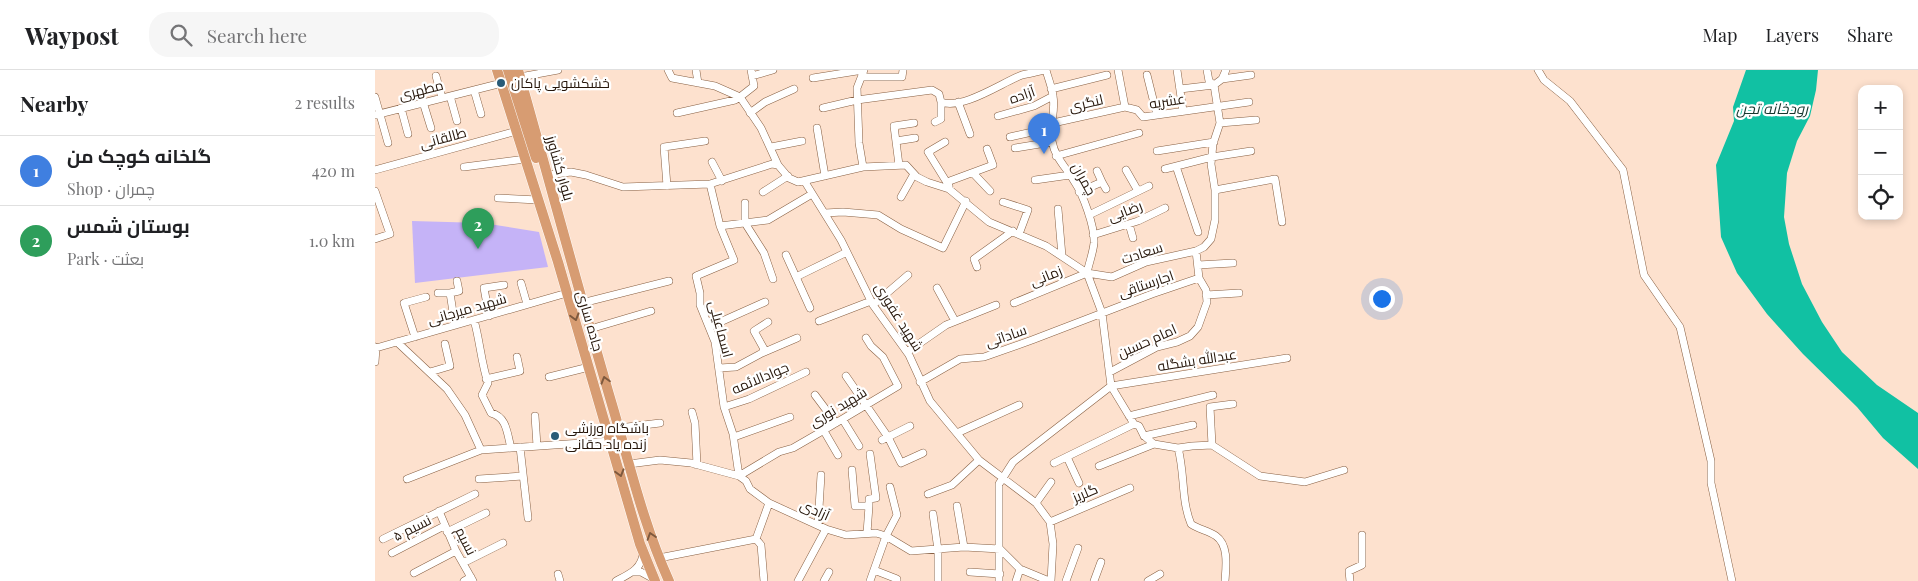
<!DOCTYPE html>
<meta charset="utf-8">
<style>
:root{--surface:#fff;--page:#f6f6f6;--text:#202124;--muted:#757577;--line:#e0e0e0;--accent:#7c3aed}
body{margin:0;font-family:"Playfair Display",Cairo,serif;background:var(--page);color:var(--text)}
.controls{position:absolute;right:15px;top:15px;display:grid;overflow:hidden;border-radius:10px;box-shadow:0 2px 8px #0003}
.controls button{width:45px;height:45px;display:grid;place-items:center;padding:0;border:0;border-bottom:1px solid var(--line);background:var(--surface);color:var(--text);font:25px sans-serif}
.you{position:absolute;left:1006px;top:228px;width:18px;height:18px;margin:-12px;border:4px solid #fff;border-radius:50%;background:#1a73e8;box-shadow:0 0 0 8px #1a73e833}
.badge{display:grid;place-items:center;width:32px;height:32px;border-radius:50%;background:var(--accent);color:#fff;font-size:16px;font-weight:700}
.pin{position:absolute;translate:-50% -41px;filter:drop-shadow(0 1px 2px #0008)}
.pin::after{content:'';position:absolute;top:26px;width:18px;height:15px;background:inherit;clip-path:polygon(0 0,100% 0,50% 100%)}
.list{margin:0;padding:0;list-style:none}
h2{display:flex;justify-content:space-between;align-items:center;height:65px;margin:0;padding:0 20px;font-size:21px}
h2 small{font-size:16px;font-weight:400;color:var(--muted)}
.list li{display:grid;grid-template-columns:32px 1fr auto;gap:15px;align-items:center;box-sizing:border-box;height:70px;padding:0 20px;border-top:1px solid var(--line)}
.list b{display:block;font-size:19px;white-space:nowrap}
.list p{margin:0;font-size:16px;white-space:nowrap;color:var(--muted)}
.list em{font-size:16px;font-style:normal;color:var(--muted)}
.icon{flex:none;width:28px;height:28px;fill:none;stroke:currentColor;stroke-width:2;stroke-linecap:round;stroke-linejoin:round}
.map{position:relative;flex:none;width:1543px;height:511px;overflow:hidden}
header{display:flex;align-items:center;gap:30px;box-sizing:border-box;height:70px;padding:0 25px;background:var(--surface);border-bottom:1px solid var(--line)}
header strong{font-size:24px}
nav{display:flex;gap:28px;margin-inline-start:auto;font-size:18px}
.search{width:350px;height:45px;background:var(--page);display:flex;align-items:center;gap:12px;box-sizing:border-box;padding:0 18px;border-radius:20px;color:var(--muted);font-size:19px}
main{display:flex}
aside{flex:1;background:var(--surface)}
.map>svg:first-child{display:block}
</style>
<header>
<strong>Waypost</strong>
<div class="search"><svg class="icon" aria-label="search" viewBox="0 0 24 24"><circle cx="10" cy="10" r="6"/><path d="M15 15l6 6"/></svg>Search here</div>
<nav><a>Map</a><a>Layers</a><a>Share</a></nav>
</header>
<main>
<aside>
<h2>Nearby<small>2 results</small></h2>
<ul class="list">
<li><span class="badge" style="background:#3f7fe0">1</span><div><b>گلخانه کوچک من</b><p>Shop · چمران</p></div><em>420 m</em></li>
<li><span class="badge" style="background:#2e9e5b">2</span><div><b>بوستان شمس</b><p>Park · بعثت</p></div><em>1.0 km</em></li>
</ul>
</aside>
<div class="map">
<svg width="1543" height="511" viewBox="0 0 1543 511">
<rect width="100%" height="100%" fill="#fde1ce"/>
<path fill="#c5b3f7" d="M 37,151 L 108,153 L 164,162 L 173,197 L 40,213 Z"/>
<path fill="#11c1a3" d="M 1371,0 L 1443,0 L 1441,20 L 1435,46 L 1422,71 L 1412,103 L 1409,147 L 1414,174 L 1427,214 L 1447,252 L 1467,282 L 1502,315 L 1543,343 L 1543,399 L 1508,368 L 1482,337 L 1428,284 L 1392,244 L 1362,203 L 1346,167 L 1341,95 L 1359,51 L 1358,37 Z"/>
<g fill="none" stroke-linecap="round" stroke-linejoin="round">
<g stroke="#886043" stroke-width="8">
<path id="minor" d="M 293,0 L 297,8 L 340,16 L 365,27 L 386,58 L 403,95
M 321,0 L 323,13
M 671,0 C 673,8 677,17 678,26 C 681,41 674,56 677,71 C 680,88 691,97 699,111 C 708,124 720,157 719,173 C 718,183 714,193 712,203
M 743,0 L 750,37
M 802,0 L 808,41
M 832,0 L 834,11 L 839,15
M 1163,0 L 1169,10 L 1195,31 L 1248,100 L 1269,205 L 1305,257 L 1336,391 L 1336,413 L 1357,511
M 772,5 L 782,45
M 61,6 L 67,28
M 377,6 L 398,0
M 145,7 L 183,0
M 487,7 L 527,7 L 528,0
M 438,8 L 488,0
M 847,9 L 876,5
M 676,19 L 732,5
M 805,19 L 839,15
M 99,20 L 106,44
M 75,26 L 82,51
M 0,27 L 13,73
M 48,32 L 56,58
M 583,32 L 595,64
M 26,38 L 33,64
M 448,38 L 482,30 L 557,20 L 564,24 L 566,32 C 588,40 626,13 647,5 C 655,3 663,2 670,0
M 302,43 L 360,30 L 365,27 L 379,16 L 376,0
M 375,43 L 390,32 L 419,19
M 0,45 L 127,13
M 623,46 L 659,36 L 678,26
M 560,52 L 566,49 L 566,32
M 678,53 L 750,37 L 762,40 L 768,47 L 874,32
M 845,53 L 881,50
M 442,58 L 450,106
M 635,67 L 675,58
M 521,71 L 540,68
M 570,72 L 553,82 L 574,116
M 396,77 L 427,71
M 640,78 L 677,72
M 782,81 L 839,72
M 681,86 L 764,63
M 337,92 L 347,111
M 524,95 L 519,56 L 539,53
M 801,96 L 823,162
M 89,97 L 151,89
M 488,97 L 484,73 L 482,18 L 489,0
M 790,99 L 837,87 L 876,81
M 0,100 L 142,61
M 751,100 L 763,121
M 598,103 L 615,121
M 173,105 L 196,102 L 211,105 L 248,117 L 335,114 L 397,94 L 403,95 L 414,108 L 423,112 L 488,97 L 531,95 L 542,107 L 552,112 L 574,119 L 614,152 L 671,176 L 712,203 L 727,243 L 736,316 L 759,354 L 764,356 L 769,366 L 779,374 L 803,378 L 817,376 L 837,375 L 885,406 L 930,412 L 969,400
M 660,110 L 695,105
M 430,112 L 466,170 L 498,235 L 534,285 L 555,331 L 604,390 L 661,433 L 675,452 L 678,474 L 676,511
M 572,112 L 618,95 L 612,79
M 727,112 L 731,119
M 335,114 L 345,156 L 359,190 L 321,206 L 325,223 L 325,235 L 340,272 L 349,337 L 358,364 L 364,406 L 404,382 L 418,378 L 444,363 L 523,316 L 508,287 L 496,276 L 491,268
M 292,116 L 289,77 L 330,71
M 840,120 L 900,109 L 907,152
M 0,121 L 15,164 L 0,169
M 388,122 L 413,106
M 704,122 L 727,112 L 722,101
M 526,127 L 539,104
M 123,128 L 163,130
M 628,132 L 653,140 L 644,164
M 370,133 L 370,153 L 389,183 L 398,209
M 683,139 L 687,186
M 450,143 L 468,142 L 503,145 L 526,159 L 568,178 L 591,131
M 714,145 L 774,116
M 754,154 L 758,168
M 345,156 L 393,150 L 437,124
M 718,165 L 763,151 L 790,138
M 411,185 L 421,207
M 823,195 L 858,193
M 602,197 L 599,189 L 638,161
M 712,203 L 737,207 L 771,192 L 821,181 L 829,177 L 836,169 L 840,150 L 840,120 L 836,94 L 838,74 L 845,53 L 839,15 L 847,9 L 851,0
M 146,213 L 152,234
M 562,218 L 580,251
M 63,223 L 75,223
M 831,225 L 864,223
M 207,233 L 294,211
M 639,233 L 712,203
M 498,235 L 533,205
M 435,238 L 421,207 L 472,182
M 114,246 L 109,218 L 129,215
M 99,250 C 105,271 106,292 113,313 L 107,325 L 116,343 C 132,347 132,363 136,378
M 444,251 L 496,231
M 80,255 L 75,223 L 84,221 L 82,211
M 334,257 L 390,232
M 215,259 L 276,241
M 40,267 L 29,233 L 51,227
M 22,272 L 72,319 L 90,345 L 106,380
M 0,277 L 1,278 L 192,223
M 532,282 L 571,255 L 621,235
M 387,283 L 422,268
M 0,292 L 1,278
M 344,298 L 361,297 L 387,283 L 389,279 L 379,261 L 393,252
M 55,302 L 75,296 L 70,274
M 735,302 L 782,277 L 802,272 L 815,266 L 823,257 L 832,232 L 831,220 L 824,208 L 821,181
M 471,306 L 513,367 L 526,393 L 548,383
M 174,307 L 214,297
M 111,309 L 145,301 L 142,287
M 545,312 L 585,289 L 609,287 L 657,270 L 777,224 L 824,208
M 440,325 L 461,353
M 349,337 L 374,329 L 431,302
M 317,342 L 320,353 L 322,395
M 160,346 L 162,376
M 754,346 L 838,325
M 468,350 L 484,376
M 244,358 L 285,353
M 449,361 L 463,385
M 582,363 L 644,335
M 769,366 L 818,355
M 359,367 L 415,347
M 507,370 L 535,356
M 837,375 L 835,337 L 858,334
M 145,377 L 153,448
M 803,378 C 810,404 806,430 816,454 C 823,459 834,461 841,466 C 854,475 851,497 850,511
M 692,387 L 704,413
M 679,393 L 759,354
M 254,394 L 285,390 L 316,393 L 364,406 L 371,411 L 375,419 L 394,433 L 451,459 L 471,465 L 501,463 L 511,466 L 536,481 L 589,477 L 625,479 L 645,499 L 674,511
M 724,396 L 779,374
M 477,400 L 480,436 L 494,436 L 492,463
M 32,409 L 106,380 L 236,371
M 104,409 L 148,406
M 553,424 L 577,415 L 604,390
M 661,433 L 676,412
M 494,436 L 494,429 L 501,428 L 495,384
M 582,436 L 589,477
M 64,441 L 81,481 L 98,511
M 558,444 L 563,480 L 563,511
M 675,452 L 755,418
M 443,455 L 446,405
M 72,462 L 111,443
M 8,469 L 100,424
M 381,469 L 386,475 L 389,511
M 17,483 L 69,456
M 284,488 L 381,469 L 394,433
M 88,493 L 128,473
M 499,500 L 522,509 L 522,511
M 259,502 L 266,502 L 279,509
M 595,502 L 625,504
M 39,503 L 81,481
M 183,504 L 185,511
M 89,511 L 96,507
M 241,511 C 254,504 267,499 268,483
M 423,511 L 451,459
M 449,511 L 454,502
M 495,511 L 511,466 L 522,445 L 515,417
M 624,511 L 624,414 L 638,392 L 736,316 L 912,288
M 641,511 L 645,499
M 691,511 L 703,478
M 719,511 L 726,492
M 773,511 L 785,504
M 975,511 L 974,501 L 987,495 L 987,465"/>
</g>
<g stroke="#fff" stroke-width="11">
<path id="highway" d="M 122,0 L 183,192 L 265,474 L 280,511
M 133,0 L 161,88
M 143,0 C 175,113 205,226 238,338 C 255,396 269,456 294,511"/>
</g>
<use href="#minor" stroke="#fff" stroke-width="7"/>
<use href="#highway" stroke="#d79c72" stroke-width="10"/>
</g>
<defs><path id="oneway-chevron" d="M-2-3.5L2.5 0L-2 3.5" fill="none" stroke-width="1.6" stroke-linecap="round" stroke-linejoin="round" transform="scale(1.25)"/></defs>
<g stroke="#7e593e">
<use href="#oneway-chevron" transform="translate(200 247) rotate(74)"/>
<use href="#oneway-chevron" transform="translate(230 310) rotate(-106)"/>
<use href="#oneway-chevron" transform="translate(245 403) rotate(74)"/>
<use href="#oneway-chevron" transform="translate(276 466) rotate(-108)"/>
</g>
<g fill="#285b78" stroke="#fff" stroke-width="2">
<circle cx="126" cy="13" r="5"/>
<circle cx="180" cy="366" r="5"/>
</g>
<g text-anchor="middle" stroke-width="4.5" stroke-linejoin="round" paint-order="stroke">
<g font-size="14" fill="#26160a" stroke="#fff" text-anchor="start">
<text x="136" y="18">خشکشویی پاکان</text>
<text x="190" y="363">باشگاه ورزشی<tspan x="190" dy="16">زنده یاد حقانی</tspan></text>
</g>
<g font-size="14" fill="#26160a" stroke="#fff">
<text transform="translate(46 20) rotate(-14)" y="5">مطهری</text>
<text transform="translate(647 25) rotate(-19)" y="5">آزاده</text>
<text transform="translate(792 31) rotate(-9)" y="5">عشریه</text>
<text transform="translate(711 33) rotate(-13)" y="5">لنگری</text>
<text transform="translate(68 68) rotate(-15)" y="5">طالقانی</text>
<text transform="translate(185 98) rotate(74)" y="5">بلوار کشاورز</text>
<text transform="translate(709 109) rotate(61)" y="5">چمران</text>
<text transform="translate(750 141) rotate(-21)" y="5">رضایی</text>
<text transform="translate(767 183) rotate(-18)" y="5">سعادت</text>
<text transform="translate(671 206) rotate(-22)" y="5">زمانی</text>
<text transform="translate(771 214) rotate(-19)" y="5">اجارستاقی</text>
<text transform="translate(92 239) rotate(-16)" y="5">شهید میرجانی</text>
<text transform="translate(524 247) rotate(58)" y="5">شهید غفوری</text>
<text transform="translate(215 251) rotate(74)" y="5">جاده ساری</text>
<text transform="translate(346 259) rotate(75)" y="5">اسماعیلی</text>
<text transform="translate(631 266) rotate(-19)" y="5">ساداتی</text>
<text transform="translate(772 271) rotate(-24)" y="5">امام حسین</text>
<text transform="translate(822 290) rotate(-9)" y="5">عبدالله بشگله</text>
<text transform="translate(385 308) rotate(-23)" y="5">جوادالائمه</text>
<text transform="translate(463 337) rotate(-31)" y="5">شهید نوری</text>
<text transform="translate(710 423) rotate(-23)" y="5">گلریز</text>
<text transform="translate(440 440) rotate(24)" y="5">آزادی</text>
<text transform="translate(37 458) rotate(-27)" y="5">نسیم ۵</text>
<text transform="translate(91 471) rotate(63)" y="5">نسیم</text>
</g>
<g font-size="15" font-style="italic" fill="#16352d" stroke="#fff">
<text x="1397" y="44">رودخانه تجن</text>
</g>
</g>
</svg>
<div class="controls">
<button>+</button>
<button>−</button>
<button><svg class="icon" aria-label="locate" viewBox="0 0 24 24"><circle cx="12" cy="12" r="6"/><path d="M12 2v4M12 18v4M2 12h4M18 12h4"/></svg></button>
</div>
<div class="you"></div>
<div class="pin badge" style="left:669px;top:84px;background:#3f7fe0">1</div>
<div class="pin badge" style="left:103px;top:179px;background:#2e9e5b">2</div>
</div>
</main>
